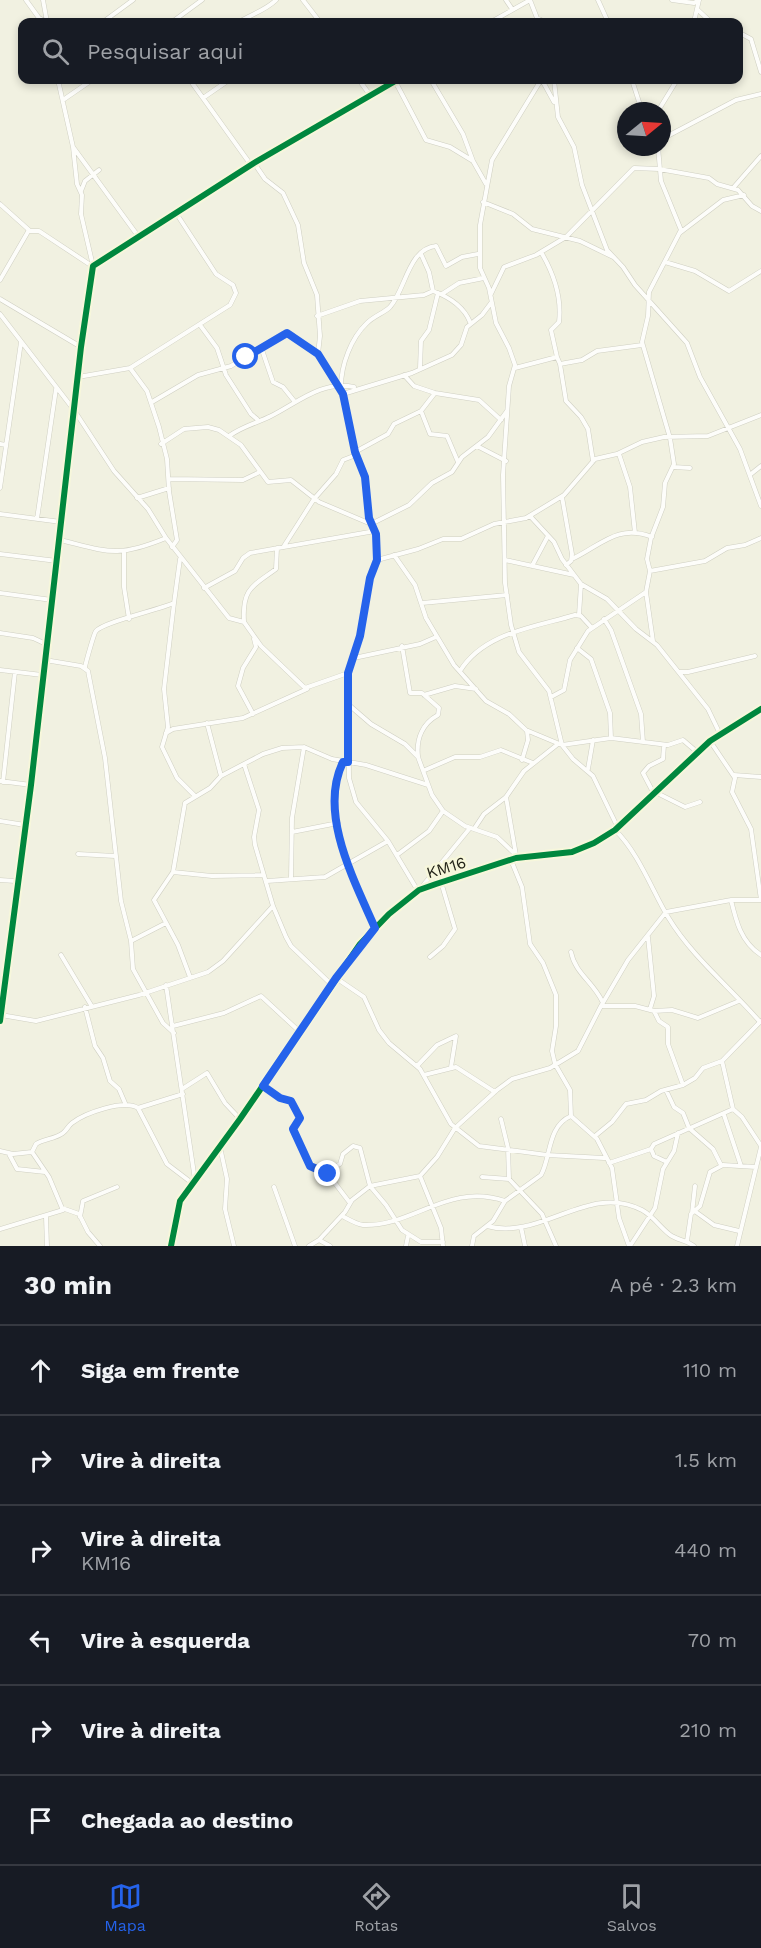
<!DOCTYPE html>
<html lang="pt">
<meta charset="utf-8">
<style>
:root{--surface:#171b24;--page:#242831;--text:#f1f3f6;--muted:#9ea1a6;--line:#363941;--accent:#2563eb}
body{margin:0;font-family:"Work Sans",sans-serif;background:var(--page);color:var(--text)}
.compass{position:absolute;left:617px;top:102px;width:54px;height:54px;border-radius:50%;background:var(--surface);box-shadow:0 3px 9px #0003;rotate:72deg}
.stop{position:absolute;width:18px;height:18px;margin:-14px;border:4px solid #2563eb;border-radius:50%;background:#fff}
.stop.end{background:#2563eb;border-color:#fff;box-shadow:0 2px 6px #0008}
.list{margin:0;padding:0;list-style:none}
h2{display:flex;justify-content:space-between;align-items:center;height:78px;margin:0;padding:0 24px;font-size:26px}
h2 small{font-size:20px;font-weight:400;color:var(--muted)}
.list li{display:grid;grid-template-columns:39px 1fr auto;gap:18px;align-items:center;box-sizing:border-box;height:90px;padding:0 24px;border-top:2px solid var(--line)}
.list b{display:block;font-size:22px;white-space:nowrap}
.list p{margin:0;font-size:20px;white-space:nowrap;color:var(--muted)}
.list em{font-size:20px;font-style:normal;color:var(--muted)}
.icon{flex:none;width:33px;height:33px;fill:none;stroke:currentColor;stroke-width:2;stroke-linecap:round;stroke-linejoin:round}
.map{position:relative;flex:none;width:761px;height:1246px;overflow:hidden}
.search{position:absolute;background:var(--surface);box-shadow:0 3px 9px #0003;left:18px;right:18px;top:18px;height:66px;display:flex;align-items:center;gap:15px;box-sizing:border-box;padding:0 21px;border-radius:12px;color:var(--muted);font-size:22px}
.sheet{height:618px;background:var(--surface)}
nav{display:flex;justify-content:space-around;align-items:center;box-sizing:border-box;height:84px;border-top:2px solid var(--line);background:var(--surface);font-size:16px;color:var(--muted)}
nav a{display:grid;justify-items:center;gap:3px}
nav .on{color:var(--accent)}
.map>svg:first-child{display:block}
</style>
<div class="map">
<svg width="761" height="1246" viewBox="0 0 761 1246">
<rect width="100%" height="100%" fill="#f1f1e1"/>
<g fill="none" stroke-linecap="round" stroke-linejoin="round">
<g stroke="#cfcfc2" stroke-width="5">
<path id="minor" d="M 26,0 L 39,18 L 47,22
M 43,0 L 47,22
M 303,0 L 320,22
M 506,0 L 512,9
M 530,0 L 537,18 L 545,22
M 598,0 L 608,22
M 672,0 L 694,3 L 699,0
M 698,10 L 711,22
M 500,17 L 503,22
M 103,22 L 133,0
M 172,22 L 202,0
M 239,22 C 252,14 266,10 276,0
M 308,22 L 318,20
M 491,22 L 530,0
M 694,22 L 699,0
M 738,32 L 751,39 L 761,72
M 58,80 L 73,147 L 77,184 L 82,195 L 81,214 L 93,266
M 190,80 L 251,165
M 359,80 L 370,95
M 431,80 L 463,134 L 473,161
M 541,80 L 492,160 L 480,225 L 480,268 L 489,288 L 496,323 L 509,348 L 515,365 L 509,386 L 503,475 L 505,583 L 511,625 L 519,652 L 549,691 L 562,745 L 573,759 L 593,776 L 618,828
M 542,80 L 554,102
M 554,80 L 558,117 L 574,147 L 582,185 L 607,250 L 623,267 L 635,285 L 687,343 L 700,377 L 740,449 L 761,506
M 632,80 L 642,111
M 395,81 L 426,140 L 450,147 L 473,161 L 486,184
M 203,98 L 229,80
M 63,100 L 92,80
M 658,111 L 677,80
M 662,139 L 736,100 L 761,94
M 73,147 L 138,236
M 254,163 L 265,179 L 283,193 L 298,225 L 304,263 L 317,295 L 320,336 L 318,354 L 344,399 L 355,452 L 365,477 L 369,518 L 376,534 L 377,560 L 370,578 L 360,636 L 348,673 L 349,778 L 356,802 L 388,841 L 418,891
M 734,187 L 761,156
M 81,191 L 85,181 L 99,170
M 483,202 L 513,214 L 532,229 L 580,241 L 613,257
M 0,204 L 29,230 L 0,280
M 28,231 L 39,231 L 92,266
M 681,232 L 723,200 L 744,195
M 541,252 C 554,274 562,297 559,322 L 551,330 L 557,357
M 421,254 L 429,272 L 433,291
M 665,262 L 695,271 L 729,291 L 761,271
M 442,294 L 459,283 L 484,278
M 491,294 L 504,267 L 536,255 L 566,237 L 634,168 L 659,169 L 709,178 L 717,184 L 738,190 L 752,206 L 761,211
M 0,299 L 81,347
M 0,314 L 74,410 L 114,471 L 148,509 L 166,538
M 317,316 L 360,301 L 424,295 L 433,291 C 449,297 464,307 470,322
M 200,325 L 217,348 L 226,375 L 251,414 L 257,419
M 261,347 L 273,382 L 283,387 L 295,402
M 560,364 L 582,360 L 597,351 L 642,345
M 130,368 L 147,391 L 159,427 L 167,459 L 169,491 L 177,540 L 172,547
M 420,368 L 421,341 L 429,330 L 438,293
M 515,368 L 557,357 L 560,364 L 566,401 L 581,417 L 588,429 L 593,461
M 404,375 L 414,386 L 435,393 L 479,400 L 501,420
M 78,377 L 130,368 L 230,305 L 236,293 L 233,285 L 216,274 L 176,213
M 341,387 C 341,365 351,338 367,323 C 374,316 384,313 390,307 C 406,289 408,249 436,246 L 446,266 L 462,257 L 478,254
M 343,394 L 412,373 L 452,355 L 461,345 L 467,327 L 482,315 L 491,303
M 152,402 L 198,375 L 231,366 L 282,334 L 291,334 L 317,354
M 421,411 L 430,434 L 447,436 L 458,462
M 229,436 C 243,426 257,423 271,416 C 297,403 322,380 354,387
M 0,444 L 6,445
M 161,444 L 184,429 L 208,427 L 219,430 L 241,445 L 268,482 L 291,480 L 319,502 L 371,524 L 409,505 L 432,483 L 452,472 L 462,457 L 488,437 L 507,411
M 477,446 L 506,461
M 355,452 L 388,434 L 394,424 L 421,411 L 435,393
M 619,454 L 630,487 L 635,533
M 674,467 L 690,468
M 751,474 L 761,466
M 169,479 L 243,480 L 260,472
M 0,488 L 21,342
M 562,497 L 572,554 L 571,561 L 566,565
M 137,498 L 169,488
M 0,514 L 61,522
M 530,516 L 554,542 L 562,559 L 581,584 L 607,599 L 636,629 L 657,645 L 708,709 L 720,734
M 37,519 L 56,389
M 60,540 C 109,552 117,558 166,538 L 229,618 L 244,622 L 261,646 L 305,688 L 348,673
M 284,546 L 314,499 L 336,474 L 343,460 L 356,455
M 124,552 L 124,587 L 129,619
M 0,554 L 57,561
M 394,555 L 415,585 L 426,618 L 454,665 L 486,701 L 509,714 L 526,730 L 562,745 L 611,738 L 668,745 L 683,740 L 697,752
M 572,559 C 600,546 618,523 652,537
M 377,560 L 418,549 L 443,539 L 461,539 L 494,524 L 526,518 L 564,495 L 595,459 L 617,454 L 642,442 L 664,437 L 708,436 L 761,415
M 505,560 L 574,575
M 532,566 L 548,536
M 650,571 L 705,561 L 727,548 L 745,545 L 761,538
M 204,588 L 235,571 L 243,558 L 250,553 L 375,531
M 0,593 L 52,600
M 174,603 L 164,689 L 168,727 L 162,747 L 177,778 L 195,796
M 422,603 L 507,595
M 579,615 L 581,584
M 604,619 L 611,630 L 641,714 L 643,742
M 244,621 C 242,588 253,586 276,569 L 277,548
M 0,633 L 33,638 L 46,644
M 653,641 L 646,592 L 650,571 L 647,559 L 651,538 L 663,507 L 665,483 L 674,464 L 670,438 L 642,342 L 648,316 L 649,292 L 681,230 L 661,181 L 658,147
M 402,646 L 410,693 L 422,693 L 439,708 L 438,715 C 423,723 416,738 418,756
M 577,648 L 591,659 L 610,713 L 611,738
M 354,658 L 420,644 L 436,637
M 45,660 L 81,666 L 88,671 L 105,758 L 121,901 L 131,941 L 133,969 L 163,1023 L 174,1033
M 85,667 C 86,662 94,633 96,631 C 103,622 158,610 174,603 L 180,559
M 0,670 L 42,675
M 460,671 C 484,632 536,627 575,615 L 581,616 L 592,628
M 679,672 L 688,672 L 755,656
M 424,695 L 455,686 L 476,689
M 551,697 L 564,690 L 570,660 L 588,631 L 646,592
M 349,705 L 371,724 L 405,744 L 418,757 L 432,795 L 443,811 L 465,826 L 497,837 L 516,855 L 516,858
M 253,714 L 238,686 L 243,668 L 256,647 L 254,639
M 207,723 L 221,776
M 166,733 L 173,729 L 243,718 L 307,689
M 710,741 L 735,778 L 732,792 L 751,829 L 761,900
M 522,760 L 528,740 L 527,731
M 343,762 C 319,814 354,880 375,928
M 244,764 L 259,810 L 254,837 L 255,845 L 273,906 L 286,937 L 291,946 L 332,985
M 588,769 L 593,740
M 425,770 L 455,757 L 480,757 L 501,750 L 533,763
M 734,775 L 761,777
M 0,781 L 31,785
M 3,782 L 15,672
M 655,792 L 685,807 L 700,802
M 654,794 L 643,773 L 649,766 L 663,759 L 664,745
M 506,797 L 516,855
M 0,821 L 25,825
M 474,829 L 484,814 L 506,797 L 524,771 L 558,744
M 615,830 C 638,852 652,890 668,917 C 692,957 730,987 760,1022
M 292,832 L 338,823
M 78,854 L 115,856
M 397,855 L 429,831 L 443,811
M 511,860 L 522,887 L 530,944 L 543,963 L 556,995 L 556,1026 L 552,1051 L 555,1064 L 570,1090 L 571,1116 L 597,1139 L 612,1168 L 619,1218 L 629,1246
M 173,872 L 212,876 L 264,875
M 291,878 L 292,818 L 304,747
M 0,880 L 15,881
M 267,881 L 325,877 L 388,841
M 420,889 L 470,828
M 731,900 C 736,921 741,942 761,955
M 648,937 L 654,996 L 650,1009
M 131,941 L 166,923
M 571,952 C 575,973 593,982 602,1001
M 61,955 L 91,1005
M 430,957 L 443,946 L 455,929 L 441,882
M 190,977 L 178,945 L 154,900 L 173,872 L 185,803 L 210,788 L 221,776 L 263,754 L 282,748 L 304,747 L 332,759 L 366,765 L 428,785
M 336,978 L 364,997 L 379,1030 L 389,1043 L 420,1069 L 451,1124 L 479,1146 L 547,1155 L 604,1158
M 166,985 L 195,1180
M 601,1006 L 628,960 L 666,912 L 731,900 L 761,900
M 85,1007 L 95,1046 L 103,1058 L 110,1081 L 119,1089 L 125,1103
M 654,1011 L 659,1021 L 668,1027 L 668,1044 L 683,1085
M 1,1015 L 36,1021 L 139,995 L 208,972 L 223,961 L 273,906
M 0,1021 L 31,785 L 81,347 L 93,266 L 254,163 L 397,80
M 173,1026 L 224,1013 L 261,996 L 300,1032
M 722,1061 L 733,1109
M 417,1066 L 437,1045 L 456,1036 L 451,1067
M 424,1075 L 456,1067 L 495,1092
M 263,1086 L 280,1098 L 291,1101 L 300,1118 L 293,1132 L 310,1166 L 328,1174 L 350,1203
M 182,1089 L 207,1073 L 225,1103 L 240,1119
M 666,1090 L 674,1107 L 683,1113 L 689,1128 L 713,1149 L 721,1165
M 138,1108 L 183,1094
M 724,1115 L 741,1166
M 501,1119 L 508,1148 L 509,1179 L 542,1214 L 556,1246
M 595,1136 L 612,1122 L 626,1104 L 646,1100 L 661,1091 L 683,1085 L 695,1078 L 703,1068 L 722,1061 L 761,1021
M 220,1147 L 227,1179 L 225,1209 L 234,1246
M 0,1151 L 13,1154 L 32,1152
M 9,1154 L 17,1169 L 45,1172
M 667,1162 L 654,1156 L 651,1149 L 654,1144 L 733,1109 L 742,1117 L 761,1146
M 609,1163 L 651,1149
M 325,1172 L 340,1164 L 343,1154 L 353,1146 L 360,1148 L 370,1186 L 386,1205 L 402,1230 L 421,1242 L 443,1242
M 420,1176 L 441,1228 L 443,1246
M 482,1177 L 509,1179
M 274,1187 L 295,1246
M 696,1212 L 714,1225 L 739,1231
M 692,1213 L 695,1186
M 342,1216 C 348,1219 356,1224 363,1225 C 413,1227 448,1182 505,1201
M 46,1217 L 47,1246
M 80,1217 L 83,1201 L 117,1187
M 487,1226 C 541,1241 589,1182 642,1210 C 653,1216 659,1226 669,1234 C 676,1240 686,1240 694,1246
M 521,1227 L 525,1246
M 0,1229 L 63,1210
M 319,1240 L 330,1246
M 687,1241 L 691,1214 L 700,1206 L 710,1172 L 723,1165 L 756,1167
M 100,1246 L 88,1232 L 79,1214 L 62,1208 L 49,1177 L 32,1152 L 36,1144 C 44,1139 55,1139 63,1133 C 67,1130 68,1126 72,1123 C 85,1113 124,1099 138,1108 L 167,1164 L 192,1183
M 309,1246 L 319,1240 L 345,1212 L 352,1200 L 370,1186 L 420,1176 L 437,1157 L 455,1128 L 497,1090 L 512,1079 L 550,1068 L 578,1051 L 601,1006 L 635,1006 L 654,1011 L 672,1010 L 698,1018 L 739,1001
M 406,1246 L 408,1236
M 472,1246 L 474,1236 L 493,1221 L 505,1201 L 541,1175 C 551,1158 547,1126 571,1116
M 630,1246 L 655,1208 L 663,1169 L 674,1151 L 678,1133
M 737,1246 L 761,1147"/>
</g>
<g stroke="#cfcfc2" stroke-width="6">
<path id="tertiary" d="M 171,1246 L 180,1201 L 240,1119 L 360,944 L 389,914 L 419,890 L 436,884 L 516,858 L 572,852 L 594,843 L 615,830 L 710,741 L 761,709"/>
</g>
<use href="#minor" stroke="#fdfdfa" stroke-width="4"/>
<use href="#tertiary" stroke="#fdfdfa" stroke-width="4.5"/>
<g stroke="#f7f7db" stroke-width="10">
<path id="cycleway" d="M 0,1021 L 31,785 L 81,347 L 93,266 L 254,163 L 397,80
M 171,1246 L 180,1201 L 240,1119 L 360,944 L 389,914 L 419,890 L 436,884 L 516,858 L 572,852 L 594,843 L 615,830 L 710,741 L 761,709"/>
</g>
<use href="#cycleway" stroke="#00873e" stroke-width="6"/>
</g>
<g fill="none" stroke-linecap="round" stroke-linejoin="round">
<path stroke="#2563eb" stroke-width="8" d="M 246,357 L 287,333 L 318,354 L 343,394 L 355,452 L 365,477 L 369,518 L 376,534 L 377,560 L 370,578 L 360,636 L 348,673 L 348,762 L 343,762 C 318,813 354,880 375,928 L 336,978 L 263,1086 L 280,1098 L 291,1101 L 300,1118 L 293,1129 L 310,1166 L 328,1174"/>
</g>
<g text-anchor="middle" stroke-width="5" stroke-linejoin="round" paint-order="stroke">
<g font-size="16" fill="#242419" stroke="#f7f7db">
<text transform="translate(446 867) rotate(-17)" y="6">KM16</text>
</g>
</g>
</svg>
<svg class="compass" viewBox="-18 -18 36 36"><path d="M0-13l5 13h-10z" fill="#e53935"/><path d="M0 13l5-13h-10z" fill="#9ea1a6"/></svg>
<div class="stop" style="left:246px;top:357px"></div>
<div class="stop end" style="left:328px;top:1174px"></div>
<div class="search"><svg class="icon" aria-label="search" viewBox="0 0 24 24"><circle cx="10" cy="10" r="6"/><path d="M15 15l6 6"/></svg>Pesquisar aqui</div>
</div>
<section class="sheet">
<h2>30 min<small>A pé · 2.3 km</small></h2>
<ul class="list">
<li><svg class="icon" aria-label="ahead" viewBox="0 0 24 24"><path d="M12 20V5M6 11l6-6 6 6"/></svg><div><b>Siga em frente</b></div><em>110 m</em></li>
<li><svg class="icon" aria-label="right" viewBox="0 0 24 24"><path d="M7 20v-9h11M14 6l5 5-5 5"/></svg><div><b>Vire à direita</b></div><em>1.5 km</em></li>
<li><svg class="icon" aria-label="right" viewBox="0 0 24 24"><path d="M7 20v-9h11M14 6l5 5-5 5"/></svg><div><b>Vire à direita</b><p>KM16</p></div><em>440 m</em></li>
<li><svg class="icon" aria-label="left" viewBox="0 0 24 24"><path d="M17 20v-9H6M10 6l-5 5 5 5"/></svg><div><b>Vire à esquerda</b></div><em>70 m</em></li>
<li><svg class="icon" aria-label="right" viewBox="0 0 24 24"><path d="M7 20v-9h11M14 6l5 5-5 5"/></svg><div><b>Vire à direita</b></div><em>210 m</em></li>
<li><svg class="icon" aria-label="arrive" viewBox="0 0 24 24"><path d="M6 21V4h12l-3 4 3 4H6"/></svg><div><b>Chegada ao destino</b></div></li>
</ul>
</section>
<nav>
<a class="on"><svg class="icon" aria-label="map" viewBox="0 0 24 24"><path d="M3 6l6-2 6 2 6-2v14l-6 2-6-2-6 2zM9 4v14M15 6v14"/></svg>Mapa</a>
<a><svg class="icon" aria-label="directions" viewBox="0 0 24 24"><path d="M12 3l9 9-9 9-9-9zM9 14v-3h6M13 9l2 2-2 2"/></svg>Rotas</a>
<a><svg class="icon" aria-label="saved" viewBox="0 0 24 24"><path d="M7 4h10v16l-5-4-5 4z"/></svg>Salvos</a>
</nav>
